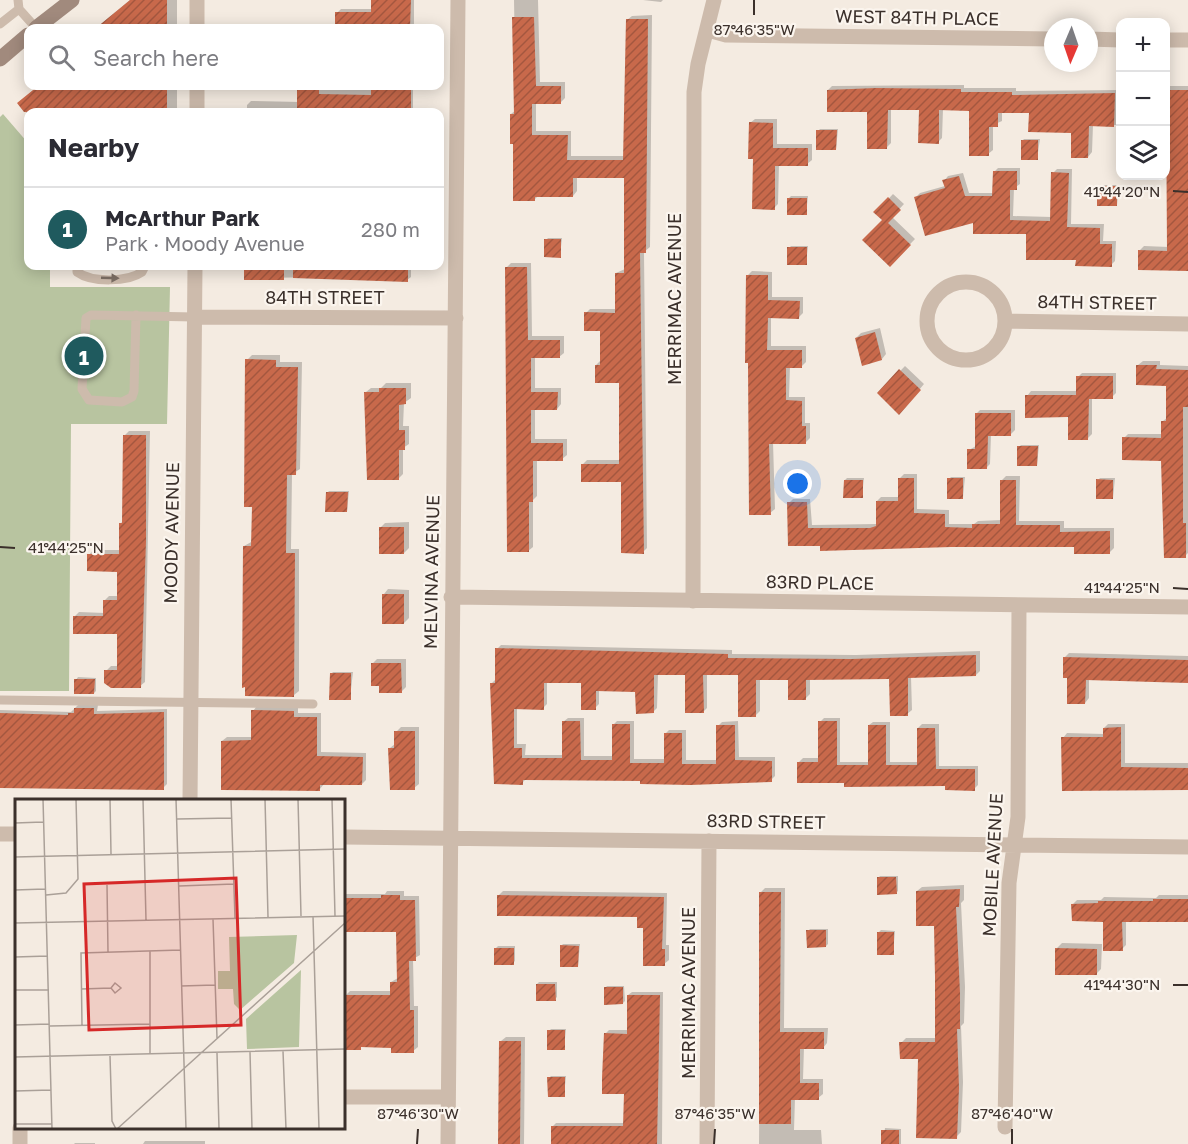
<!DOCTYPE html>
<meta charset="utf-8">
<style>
:root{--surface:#fff;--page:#f7f7f7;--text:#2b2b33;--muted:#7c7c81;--line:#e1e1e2;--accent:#1f5a5e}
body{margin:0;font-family:"Golos Text",sans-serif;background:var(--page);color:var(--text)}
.controls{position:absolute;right:18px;top:18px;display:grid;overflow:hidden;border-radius:12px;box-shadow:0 3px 15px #0003}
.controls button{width:54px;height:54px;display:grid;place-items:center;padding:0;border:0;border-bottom:2px solid var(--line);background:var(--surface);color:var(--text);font:30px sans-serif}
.compass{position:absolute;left:1044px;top:18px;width:54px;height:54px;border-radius:50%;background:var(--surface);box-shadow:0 3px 15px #0003;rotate:182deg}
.you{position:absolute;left:798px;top:484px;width:21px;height:21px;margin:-15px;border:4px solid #fff;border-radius:50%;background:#1a73e8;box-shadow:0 0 0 9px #1a73e833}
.badge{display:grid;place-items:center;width:39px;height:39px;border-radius:50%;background:var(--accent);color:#fff;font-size:20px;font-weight:700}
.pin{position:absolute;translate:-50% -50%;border:3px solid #fff;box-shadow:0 2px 6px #0006}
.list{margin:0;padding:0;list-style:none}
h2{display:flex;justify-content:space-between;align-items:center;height:78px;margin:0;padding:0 24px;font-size:26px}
h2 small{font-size:20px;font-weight:400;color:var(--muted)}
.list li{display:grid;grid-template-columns:39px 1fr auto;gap:18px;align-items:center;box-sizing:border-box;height:84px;padding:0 24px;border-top:2px solid var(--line)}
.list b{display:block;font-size:22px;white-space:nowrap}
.list p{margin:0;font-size:20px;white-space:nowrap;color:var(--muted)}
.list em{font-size:20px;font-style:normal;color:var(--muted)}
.icon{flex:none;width:33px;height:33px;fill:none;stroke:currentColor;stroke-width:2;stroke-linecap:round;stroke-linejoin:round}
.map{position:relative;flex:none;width:1188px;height:1144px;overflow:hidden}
.search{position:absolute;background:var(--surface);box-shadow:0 3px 15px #0003;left:24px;top:24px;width:420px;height:66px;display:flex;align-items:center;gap:15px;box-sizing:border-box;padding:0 21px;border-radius:12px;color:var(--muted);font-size:22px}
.panel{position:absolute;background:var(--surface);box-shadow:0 3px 15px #0003;left:24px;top:108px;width:420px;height:162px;border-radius:12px}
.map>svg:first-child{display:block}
</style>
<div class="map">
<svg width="1188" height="1144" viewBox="0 0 1188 1144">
<defs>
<pattern id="building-hatch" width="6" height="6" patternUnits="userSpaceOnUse" patternTransform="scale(1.5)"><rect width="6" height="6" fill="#c8694b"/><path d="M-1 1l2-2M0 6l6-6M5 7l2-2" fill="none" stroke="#a4573f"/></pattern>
</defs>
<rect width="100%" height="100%" fill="#f4ebe1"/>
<path fill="#b8c4a0" d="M 3,114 L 28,143 L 28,266 L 50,266 L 50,287 L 170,287 L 167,424 L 71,424 L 69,691 L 0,691 L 0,117 Z"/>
<path fill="#0003" d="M 130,0 L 177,0 L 177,28 L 96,28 Z
M 373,0 L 414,0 L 414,28 L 336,28 L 337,13 L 341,9 L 372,9 Z
M 514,0 L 538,0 L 540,82 L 565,82 L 565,98 L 560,103 L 536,103 L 536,131 L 571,131 L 571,156 L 625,156 L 627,20 L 632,16 L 652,15 L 650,247 L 644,252 L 647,548 L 643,552 L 623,481 L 582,465 L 587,460 L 621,460 L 621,381 L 596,365 L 601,360 L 601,330 L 586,313 L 590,309 L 616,309 L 616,273 L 625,269 L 626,177 L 577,177 L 577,191 L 573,196 L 538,196 L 535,199 L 515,143 L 511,114 L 516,110 Z
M 643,0 L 663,0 L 661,2 Z
M 964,85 L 964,88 L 1016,88 L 1016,91 L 1120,90 L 1120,125 L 1093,125 L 1092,152 L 1088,157 L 1073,131 L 1030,112 L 1002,111 L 1002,121 L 993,125 L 993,150 L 988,154 L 971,109 L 943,109 L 942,138 L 938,142 L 920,109 L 891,109 L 891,143 L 886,148 L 869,111 L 828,90 L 832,86 Z
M 38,86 L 177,86 L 177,112 L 28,112 L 28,115 L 19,103 Z
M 299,86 L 413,86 L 413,112 L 247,112 L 247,105 L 251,101 L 299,102 Z
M 1166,86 L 1188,86 L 1188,269 L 1139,251 L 1144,246 L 1169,247 Z
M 755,119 L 777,119 L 777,144 L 812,144 L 812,160 L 807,164 L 779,164 L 778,204 L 774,208 L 754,158 L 750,123 Z
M 820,129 L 838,129 L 836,149 L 818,131 Z
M 1024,139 L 1040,139 L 1037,159 L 1022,141 Z
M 998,168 L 1020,168 L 1020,184 L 1014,188 L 1013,216 L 1052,217 L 1053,173 L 1057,169 L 1072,169 L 1071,224 L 1104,224 L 1103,241 L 1116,241 L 1115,261 L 1111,265 L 1077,259 L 1028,232 L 975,221 L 916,197 L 920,193 L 945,186 L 944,181 L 948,176 L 963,173 L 969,193 L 994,193 L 994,172 Z
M 1101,185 L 1119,185 L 1117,205 L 1099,187 Z
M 893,194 L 904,204 L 892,217 L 915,239 L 890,265 L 884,220 L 876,212 Z
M 791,196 L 808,196 L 806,214 L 789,198 Z
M 548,238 L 562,238 L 560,256 L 546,240 Z
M 791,246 L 808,246 L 806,264 L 789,248 Z
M 511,263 L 531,263 L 532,336 L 564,336 L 564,353 L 559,357 L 535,357 L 535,388 L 561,388 L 561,404 L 557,409 L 535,409 L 535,439 L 567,439 L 567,455 L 562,459 L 537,459 L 537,496 L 533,500 L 533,547 L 528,551 L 507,267 Z
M 246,266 L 411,266 L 411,277 L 407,280 L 334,277 L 245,278 Z
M 752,271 L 772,272 L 772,297 L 803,297 L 803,313 L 799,317 L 771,317 L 771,346 L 806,346 L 806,362 L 802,366 L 790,366 L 789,397 L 805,397 L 805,423 L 810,423 L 810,438 L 805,443 L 773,442 L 775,509 L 770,513 L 747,276 Z
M 880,328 L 886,354 L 882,359 L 856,338 L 861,333 Z
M 252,355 L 280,355 L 280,362 L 302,362 L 300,469 L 292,474 L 291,549 L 299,549 L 299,691 L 294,695 L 244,546 L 253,541 L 247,360 Z
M 1143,361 L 1160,361 L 1160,365 L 1188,366 L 1188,553 L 1185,556 L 1162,460 L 1124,438 L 1128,434 L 1163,434 L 1163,421 L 1168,417 L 1168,384 L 1138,365 Z
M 905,366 L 924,384 L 904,408 L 879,393 Z
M 1082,373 L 1116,373 L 1116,393 L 1112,397 L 1092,397 L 1092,434 L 1088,438 L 1070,416 L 1027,396 L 1031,391 L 1078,391 L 1078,377 Z
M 386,383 L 411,383 L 411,398 L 404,403 L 403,426 L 409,426 L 409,444 L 403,448 L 403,474 L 398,479 L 366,392 L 371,388 L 381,388 Z
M 980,410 L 1015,410 L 1015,430 L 1011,434 L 991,434 L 990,464 L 986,468 L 969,450 L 976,446 L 976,414 Z
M 129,431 L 150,431 L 145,682 L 140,686 L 106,671 L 111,666 L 119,666 L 118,632 L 74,617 L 79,612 L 105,613 L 105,600 L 109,596 L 119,596 L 119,570 L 89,555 L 93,550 L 121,550 L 121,523 L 124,520 L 124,436 Z
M 1021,445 L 1039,445 L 1037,465 L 1019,447 Z
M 904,474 L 917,474 L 917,509 L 949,510 L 949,524 L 974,524 L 978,521 L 1002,520 L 1001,481 L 1006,476 L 1020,476 L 1019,521 L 1064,521 L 1064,528 L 1114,528 L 1114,548 L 1110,552 L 1075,546 L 790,544 L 789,503 L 793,499 L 810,499 L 812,525 L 876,524 L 877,501 L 881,497 L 899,497 L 899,479 Z
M 951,477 L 965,477 L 963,497 L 949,479 Z
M 847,478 L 864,478 L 862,496 L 845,480 Z
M 1100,478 L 1115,478 L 1113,498 L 1098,480 Z
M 329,491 L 349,491 L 347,511 L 327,493 Z
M 409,522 L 409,548 L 404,553 L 380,528 L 385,523 Z
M 388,589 L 409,590 L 409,618 L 404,623 L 384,594 Z
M 501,645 L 732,650 L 732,654 L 856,655 L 980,651 L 980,671 L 976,675 L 911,677 L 912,710 L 907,714 L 891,677 L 810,678 L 810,694 L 806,698 L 789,678 L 760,678 L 760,711 L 756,715 L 739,674 L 707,674 L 707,708 L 703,712 L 687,674 L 658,674 L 657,708 L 653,712 L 637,690 L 599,690 L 599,704 L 595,708 L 583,682 L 547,681 L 547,704 L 543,708 L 517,708 L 517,744 L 526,744 L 525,755 L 563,755 L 563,722 L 568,718 L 584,718 L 584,756 L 613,756 L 613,725 L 617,721 L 634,721 L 634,759 L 665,759 L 665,734 L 669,730 L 686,730 L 686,760 L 718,760 L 718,726 L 722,722 L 738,721 L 739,757 L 775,757 L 775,776 L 771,780 L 527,778 L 522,783 L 492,683 L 496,679 L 497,649 Z
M 1069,653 L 1188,656 L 1188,680 L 1089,679 L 1089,698 L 1085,703 L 1069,677 L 1065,657 Z
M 377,659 L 406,659 L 406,687 L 401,692 L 381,685 L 372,664 Z
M 333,672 L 353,672 L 350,698 L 331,674 Z
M 78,677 L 96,678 L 96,691 L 94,693 L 76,680 Z
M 79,704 L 98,705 L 97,711 L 167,709 L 167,784 L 163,788 L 0,786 L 0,710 L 71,712 Z
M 257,706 L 298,707 L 298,713 L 321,713 L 321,752 L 366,753 L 366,780 L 362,784 L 324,784 L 319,790 L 222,741 L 227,737 L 252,737 L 253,711 Z
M 824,718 L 840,718 L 840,762 L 870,762 L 869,725 L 873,722 L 890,722 L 890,762 L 918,762 L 918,728 L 922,724 L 939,724 L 939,766 L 978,766 L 978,785 L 974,789 L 946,785 L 845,781 L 799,762 L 803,758 L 820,758 L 820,722 Z
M 1108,724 L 1125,724 L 1125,763 L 1188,763 L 1188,789 L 1063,789 L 1063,738 L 1067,733 L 1104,734 L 1104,728 Z
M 401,727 L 419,727 L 419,784 L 414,788 L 390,748 L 396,743 L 396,732 Z
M 880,876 L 898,876 L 898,891 L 896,893 L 878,878 Z
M 964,885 L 964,900 L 961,903 L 965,987 L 964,1023 L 961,1026 L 963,1082 L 961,1132 L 956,1137 L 919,1058 L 901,1043 L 906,1038 L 936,1038 L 935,924 L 917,891 L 922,887 Z
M 765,888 L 785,888 L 784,1028 L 828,1028 L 827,1043 L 823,1048 L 804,1047 L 803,1079 L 823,1079 L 823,1094 L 818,1098 L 795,1098 L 794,1130 L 821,1130 L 822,1144 L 759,1144 L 761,892 Z
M 387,891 L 404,891 L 404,896 L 419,896 L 420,955 L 413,959 L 414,1006 L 418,1006 L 418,1047 L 413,1051 L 393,1046 L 363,1045 L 360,1048 L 344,1049 L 346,995 L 350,991 L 392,991 L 391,982 L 398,978 L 398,931 L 344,931 L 344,894 L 385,894 Z
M 503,891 L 667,893 L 666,945 L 669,945 L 669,960 L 664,964 L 638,916 L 499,895 Z
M 1159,895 L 1188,895 L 1188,921 L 1126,921 L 1126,945 L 1122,949 L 1104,920 L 1073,904 L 1077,900 L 1101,900 L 1104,897 L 1156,898 Z
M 810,929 L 828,929 L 828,944 L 826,946 L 808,931 Z
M 881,930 L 895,931 L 893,954 L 879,932 Z
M 1062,943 L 1102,944 L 1101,969 L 1096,974 L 1057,948 Z
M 563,944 L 580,944 L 578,966 L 561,946 Z
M 498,946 L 515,946 L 515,961 L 513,963 L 496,948 Z
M 539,982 L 557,982 L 557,997 L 555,999 L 537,984 Z
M 607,986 L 624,986 L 625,1001 L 623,1003 L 605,988 Z
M 632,992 L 663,992 L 662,1144 L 625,1144 L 552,1127 L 556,1123 L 625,1123 L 625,1092 L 605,1034 L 609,1030 L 628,1030 L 628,995 Z
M 551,1029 L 566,1029 L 564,1048 L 549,1031 Z
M 506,1037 L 525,1037 L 524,1144 L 500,1144 L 501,1041 Z
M 551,1076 L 566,1076 L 564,1095 L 549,1078 Z
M 885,1128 L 901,1129 L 901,1144 L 883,1144 Z
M 145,1141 L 205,1141 L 205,1144 L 143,1144 Z
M 75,1143 L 95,1143 L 95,1144 L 74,1144 Z"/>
<path fill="url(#building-hatch)" d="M 130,0 L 167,0 L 167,28 L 96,28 Z
M 371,0 L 411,0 L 410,28 L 335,28 L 335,12 L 371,12 Z
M 512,17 L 534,17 L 536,86 L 561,86 L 561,104 L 532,104 L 532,135 L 568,135 L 567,160 L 623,160 L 626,19 L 648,19 L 646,253 L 640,253 L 644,554 L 621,553 L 621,482 L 581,482 L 581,464 L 619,464 L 619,383 L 595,383 L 595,365 L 600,365 L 600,331 L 584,331 L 584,312 L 615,313 L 615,273 L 624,273 L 624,178 L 573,178 L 573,197 L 535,197 L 535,201 L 513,201 L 513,144 L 510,144 L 510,114 L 514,114 Z
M 38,86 L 167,86 L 167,112 L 24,112 L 17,103 Z
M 297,86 L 319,86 L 319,94 L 371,95 L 371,86 L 411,86 L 411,112 L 297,112 Z
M 876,88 L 961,89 L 961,92 L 1012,92 L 1012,95 L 1115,93 L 1114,127 L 1089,126 L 1088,158 L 1071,158 L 1071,133 L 1028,132 L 1029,113 L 998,113 L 998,127 L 989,127 L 989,156 L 969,156 L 969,111 L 939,110 L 939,144 L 918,143 L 919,110 L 888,110 L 887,149 L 867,149 L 867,112 L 827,112 L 827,90 Z
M 1166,90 L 1188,90 L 1188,271 L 1138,270 L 1138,250 L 1167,251 Z
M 749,122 L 773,123 L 773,148 L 808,148 L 808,166 L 775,166 L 775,210 L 752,209 L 753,159 L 748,159 Z
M 816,130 L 837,130 L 836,150 L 816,150 Z
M 1021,140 L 1038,140 L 1038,160 L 1021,160 Z
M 993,171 L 1017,171 L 1017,190 L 1010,190 L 1010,220 L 1050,221 L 1051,172 L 1069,173 L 1067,227 L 1100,228 L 1100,244 L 1112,244 L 1112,267 L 1075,266 L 1076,260 L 1026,260 L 1026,234 L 973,234 L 973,223 L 925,236 L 914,197 L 945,188 L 942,180 L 959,176 L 965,196 L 992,196 Z
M 1097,186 L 1117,186 L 1117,206 L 1097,206 Z
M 888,197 L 901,210 L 888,223 L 911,245 L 890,267 L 862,240 L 882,220 L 873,212 Z
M 787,198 L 807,198 L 807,215 L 787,215 Z
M 544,239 L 561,239 L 561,258 L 544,257 Z
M 787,247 L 807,247 L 807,265 L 787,265 Z
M 244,266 L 284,266 L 284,280 L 244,280 Z
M 293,266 L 408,266 L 408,282 L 293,278 Z
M 505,267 L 527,267 L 528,340 L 560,340 L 560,358 L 531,358 L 531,392 L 558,392 L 557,410 L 531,410 L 531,443 L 563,443 L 563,461 L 533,461 L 533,502 L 529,502 L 529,552 L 507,552 Z
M 746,275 L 768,275 L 768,300 L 800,301 L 799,319 L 768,318 L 767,350 L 802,350 L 802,368 L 786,368 L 786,400 L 802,401 L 802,426 L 806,426 L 806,444 L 769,444 L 771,515 L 749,515 L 748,363 L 745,363 Z
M 875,332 L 882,360 L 862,366 L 855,338 Z
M 245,359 L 276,360 L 276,367 L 298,367 L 296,475 L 287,475 L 286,553 L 295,553 L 294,697 L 245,696 L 245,687 L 242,688 L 243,546 L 251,546 L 252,507 L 244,507 Z
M 1136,365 L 1157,365 L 1156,369 L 1188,370 L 1188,407 L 1183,407 L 1183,523 L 1186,523 L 1186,558 L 1164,558 L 1161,461 L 1122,460 L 1122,437 L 1161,438 L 1161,421 L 1166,421 L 1166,386 L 1136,385 Z
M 899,369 L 921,390 L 899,415 L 877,393 Z
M 1076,376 L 1113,376 L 1113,399 L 1089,399 L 1088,440 L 1068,440 L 1068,417 L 1025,418 L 1025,395 L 1076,395 Z
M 379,388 L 406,388 L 406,404 L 399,405 L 399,430 L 405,430 L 405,450 L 399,450 L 399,480 L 367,480 L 364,392 L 379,392 Z
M 975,413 L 1011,413 L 1011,436 L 988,436 L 987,469 L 967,469 L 967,449 L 975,449 Z
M 123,435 L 146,435 L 146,541 L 141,688 L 111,688 L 104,683 L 104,670 L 117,670 L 117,634 L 73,634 L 73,616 L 103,616 L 103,600 L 117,600 L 117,572 L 87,571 L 87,554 L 119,554 L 119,523 L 122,523 Z
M 1017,446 L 1038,446 L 1037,466 L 1017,466 Z
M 898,478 L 914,478 L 914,513 L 945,514 L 945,527 L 972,528 L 972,524 L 1000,524 L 1000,480 L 1016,480 L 1016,525 L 1060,525 L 1060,532 L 1110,531 L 1110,554 L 1074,554 L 1074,547 L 951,547 L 820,551 L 820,546 L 788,546 L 787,502 L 807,502 L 808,528 L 870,528 L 876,526 L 876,501 L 898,501 Z
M 947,478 L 963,478 L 963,499 L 947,499 Z
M 1096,479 L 1113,480 L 1113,499 L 1096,499 Z
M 844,480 L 863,480 L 863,498 L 843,498 Z
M 326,492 L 348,492 L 347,512 L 325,512 Z
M 379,527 L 404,527 L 404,554 L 379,554 Z
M 382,594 L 404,594 L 404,624 L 382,624 Z
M 495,648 L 728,654 L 728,658 L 851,659 L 976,655 L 976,676 L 908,678 L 908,716 L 890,716 L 889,679 L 806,680 L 806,700 L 788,700 L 788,680 L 756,680 L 756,717 L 738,717 L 738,675 L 703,675 L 704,713 L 685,713 L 685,675 L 654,675 L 654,713 L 636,714 L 635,692 L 596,691 L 596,710 L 581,710 L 581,683 L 544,683 L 544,710 L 514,709 L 514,748 L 522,748 L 522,758 L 562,758 L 562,721 L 580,721 L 581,760 L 612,760 L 612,724 L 630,724 L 630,763 L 664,763 L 664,733 L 682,733 L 682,764 L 716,764 L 716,725 L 735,725 L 735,760 L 772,761 L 772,782 L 690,785 L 640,784 L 640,781 L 523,780 L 523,785 L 494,784 L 490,683 L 495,683 Z
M 1063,657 L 1188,660 L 1188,683 L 1086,680 L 1085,704 L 1067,704 L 1067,678 L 1063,678 Z
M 371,663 L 401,663 L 402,693 L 379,693 L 379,686 L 371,686 Z
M 330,673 L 351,673 L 351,700 L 329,700 Z
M 74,679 L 95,679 L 94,694 L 74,694 Z
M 74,708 L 94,708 L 94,714 L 164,712 L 164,790 L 0,788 L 0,713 L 68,715 L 68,713 L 74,713 Z
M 251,710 L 294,711 L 294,717 L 317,717 L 317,756 L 363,757 L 362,785 L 320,785 L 320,791 L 221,790 L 221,741 L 251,740 Z
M 818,721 L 837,721 L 837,765 L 868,765 L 868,725 L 886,725 L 886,765 L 917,765 L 917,728 L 935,728 L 936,769 L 975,769 L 975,791 L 945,790 L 945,786 L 844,787 L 844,783 L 797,783 L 797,762 L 818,762 Z
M 1121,727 L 1121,767 L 1188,768 L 1188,790 L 1062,791 L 1061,737 L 1103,737 L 1103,728 Z
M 394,731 L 415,731 L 415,790 L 390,790 L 388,748 L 394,748 Z
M 877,877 L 896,877 L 897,894 L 877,895 Z
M 960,889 L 959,907 L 956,907 L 960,993 L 960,1029 L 957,1029 L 959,1088 L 957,1139 L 916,1138 L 918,1059 L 900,1059 L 899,1042 L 935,1042 L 935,977 L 934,926 L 916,926 L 916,891 Z
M 759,892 L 781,892 L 780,1032 L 824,1032 L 824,1049 L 800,1049 L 800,1083 L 819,1083 L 819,1100 L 791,1100 L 791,1124 L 759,1124 Z
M 381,895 L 400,895 L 400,900 L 415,900 L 416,961 L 409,961 L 410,1010 L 414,1010 L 414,1053 L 391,1053 L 391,1048 L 361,1047 L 361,1050 L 344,1050 L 344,995 L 390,995 L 390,982 L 397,982 L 396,932 L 344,932 L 344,898 L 381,898 Z
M 497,895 L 664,897 L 662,949 L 665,949 L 665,966 L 643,966 L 643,928 L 637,928 L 637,917 L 497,916 Z
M 1153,899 L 1188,899 L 1188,922 L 1122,922 L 1123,951 L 1103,951 L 1103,922 L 1072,921 L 1071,904 L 1098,903 L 1098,901 L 1153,901 Z
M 806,930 L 826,930 L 826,947 L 807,948 Z
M 877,932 L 894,932 L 894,955 L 877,955 Z
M 560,945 L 579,946 L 578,967 L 560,967 Z
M 494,948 L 514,948 L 514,965 L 494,965 Z
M 1055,948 L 1097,949 L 1097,975 L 1055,975 Z
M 536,984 L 555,984 L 556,1001 L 536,1001 Z
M 604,987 L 623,987 L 623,1004 L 604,1005 Z
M 627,995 L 660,995 L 657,1144 L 551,1144 L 551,1126 L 623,1126 L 624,1094 L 602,1094 L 602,1078 L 604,1033 L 627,1034 Z
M 547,1030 L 565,1030 L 565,1050 L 547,1050 Z
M 499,1041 L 521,1041 L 520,1144 L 498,1144 Z
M 547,1077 L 565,1077 L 565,1097 L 548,1097 Z
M 881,1130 L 899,1130 L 899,1144 L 881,1144 Z"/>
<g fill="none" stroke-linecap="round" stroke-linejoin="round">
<path stroke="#cdbbac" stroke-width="9" d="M 18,0 L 19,9 L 36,28
M 0,24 L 19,9
M 77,266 L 77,272 C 92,283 128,282 142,272 L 145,266
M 136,315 L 134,391 L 132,397 L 122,402 L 89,400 L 82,389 L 86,318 L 91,315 L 195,317
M 0,700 L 313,704"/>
<path stroke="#cdbbac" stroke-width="15" d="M 197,0 L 197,28
M 708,30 L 726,35 L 1053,39
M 1089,39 L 1120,40
M 1166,40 L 1188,40
M 197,86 L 197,112
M927 321a39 39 0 1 1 78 0a39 39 0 1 1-78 0Z
M 195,317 L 456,318
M 1006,321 L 1188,324
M 451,597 L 1188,607
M 693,601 L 694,92 L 698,64 L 714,0
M 190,800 L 195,266
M 0,834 L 16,834
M 344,837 L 1188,847
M 344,1097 L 448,1097
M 1005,1127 L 1009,883 L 1018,817 L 1019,605
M 20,1144 L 20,1128
M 448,1144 L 458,0
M 707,1144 L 709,841"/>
<path stroke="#a18a7d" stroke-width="15" d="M 36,28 L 72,0
M 0,59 L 28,35"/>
</g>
<defs><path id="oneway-solid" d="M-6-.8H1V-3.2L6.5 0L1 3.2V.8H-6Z" transform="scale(1.5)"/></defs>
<use fill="#7d6f65" href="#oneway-solid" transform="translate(110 278) rotate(2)"/>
<path fill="none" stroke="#3b302b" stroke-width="2" d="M 754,15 L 754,0M 1173,191 L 1188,192M 0,547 L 15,548M 1173,588 L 1188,589M 1173,985 L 1188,985M 417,1144 L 418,1129M 714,1144 L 715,1129M 1012,1144 L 1012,1129"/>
<g text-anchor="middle" stroke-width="4.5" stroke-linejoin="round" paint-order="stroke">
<g font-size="18" fill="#3b302b" stroke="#fbf5ee">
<text transform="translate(917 18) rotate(1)" y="6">WEST 84TH PLACE</text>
<text x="325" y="304">84TH STREET</text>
<text transform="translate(675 299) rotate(-90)" y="6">MERRIMAC AVENUE</text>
<text transform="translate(1097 303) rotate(1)" y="6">84TH STREET</text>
<text transform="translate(172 533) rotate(-89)" y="6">MOODY AVENUE</text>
<text transform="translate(432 572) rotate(-89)" y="6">MELVINA AVENUE</text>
<text transform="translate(820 583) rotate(1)" y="6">83RD PLACE</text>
<text transform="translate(766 822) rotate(1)" y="6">83RD STREET</text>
<text transform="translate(993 865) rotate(-87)" y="6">MOBILE AVENUE</text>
<text transform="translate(689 993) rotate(-90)" y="6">MERRIMAC AVENUE</text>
</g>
</g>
<g transform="translate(15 799)">
<rect width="330" height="330" fill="#f4ebe1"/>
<path d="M 282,136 L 279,164 L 225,211 L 219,205 L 218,190 L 203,190 L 203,172 L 215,172 L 214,138 ZM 286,171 L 284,248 L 232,250 L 231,220 Z" fill="#b8c4a0"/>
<path fill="none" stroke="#aaa098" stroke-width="1.5" d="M 28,0 L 37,330M 95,0 L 96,55M 128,0 L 131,121M 161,0 L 171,330M 216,0 L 220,119M 250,0 L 253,118M 283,0 L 286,117M 317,0 L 320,117M 162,20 L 217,19M 0,24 L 28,23M 0,58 L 330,50M 92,86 L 93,153M 164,87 L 219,85M 0,91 L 30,90M 31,96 L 51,94 L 63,80 L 61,0M 298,117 L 304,330M 198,120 L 202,239M 0,124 L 330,117M 135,152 L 135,255M 0,158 L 33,157M 166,187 L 200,186M 66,190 L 96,189 L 100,194 L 106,189 L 100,184 L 96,189M 0,191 L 34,191M 0,226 L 34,225M 67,226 L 66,154 L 166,151M 35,227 L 135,225M 268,252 L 271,330M 235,253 L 237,330M 202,254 L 204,330M 95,257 L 97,322 L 101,330M 0,258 L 330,250M 0,292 L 36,291M 0,325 L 37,325M 102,330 L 330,124"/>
<path fill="#d62828" fill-opacity="0.15" stroke="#d62828" stroke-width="3" d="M 221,79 L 226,226 L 74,231 L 69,85 Z"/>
<rect width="330" height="330" fill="none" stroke="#3b302b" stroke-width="3"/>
</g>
<g font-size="15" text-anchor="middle" fill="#3b302b" stroke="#fbf5ee" stroke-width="4.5" stroke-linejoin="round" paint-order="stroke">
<text x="754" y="35">87°46'35"W</text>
<text x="1122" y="197">41°44'20"N</text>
<text x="66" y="553">41°44'25"N</text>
<text x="1122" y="593">41°44'25"N</text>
<text x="1122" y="990">41°44'30"N</text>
<text x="418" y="1119">87°46'30"W</text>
<text x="715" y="1119">87°46'35"W</text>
<text x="1012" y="1119">87°46'40"W</text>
</g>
</svg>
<div class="controls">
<button>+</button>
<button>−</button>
<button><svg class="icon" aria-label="layers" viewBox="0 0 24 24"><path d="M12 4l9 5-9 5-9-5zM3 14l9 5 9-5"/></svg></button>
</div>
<svg class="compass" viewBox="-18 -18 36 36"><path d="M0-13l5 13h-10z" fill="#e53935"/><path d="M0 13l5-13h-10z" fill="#7c7c81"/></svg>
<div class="you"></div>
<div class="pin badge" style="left:84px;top:356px">1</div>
<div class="search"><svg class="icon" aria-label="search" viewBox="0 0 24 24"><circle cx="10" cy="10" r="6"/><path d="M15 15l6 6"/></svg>Search here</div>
<section class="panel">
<h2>Nearby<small></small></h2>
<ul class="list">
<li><span class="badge">1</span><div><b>McArthur Park</b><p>Park · Moody Avenue</p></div><em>280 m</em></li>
</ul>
</section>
</div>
